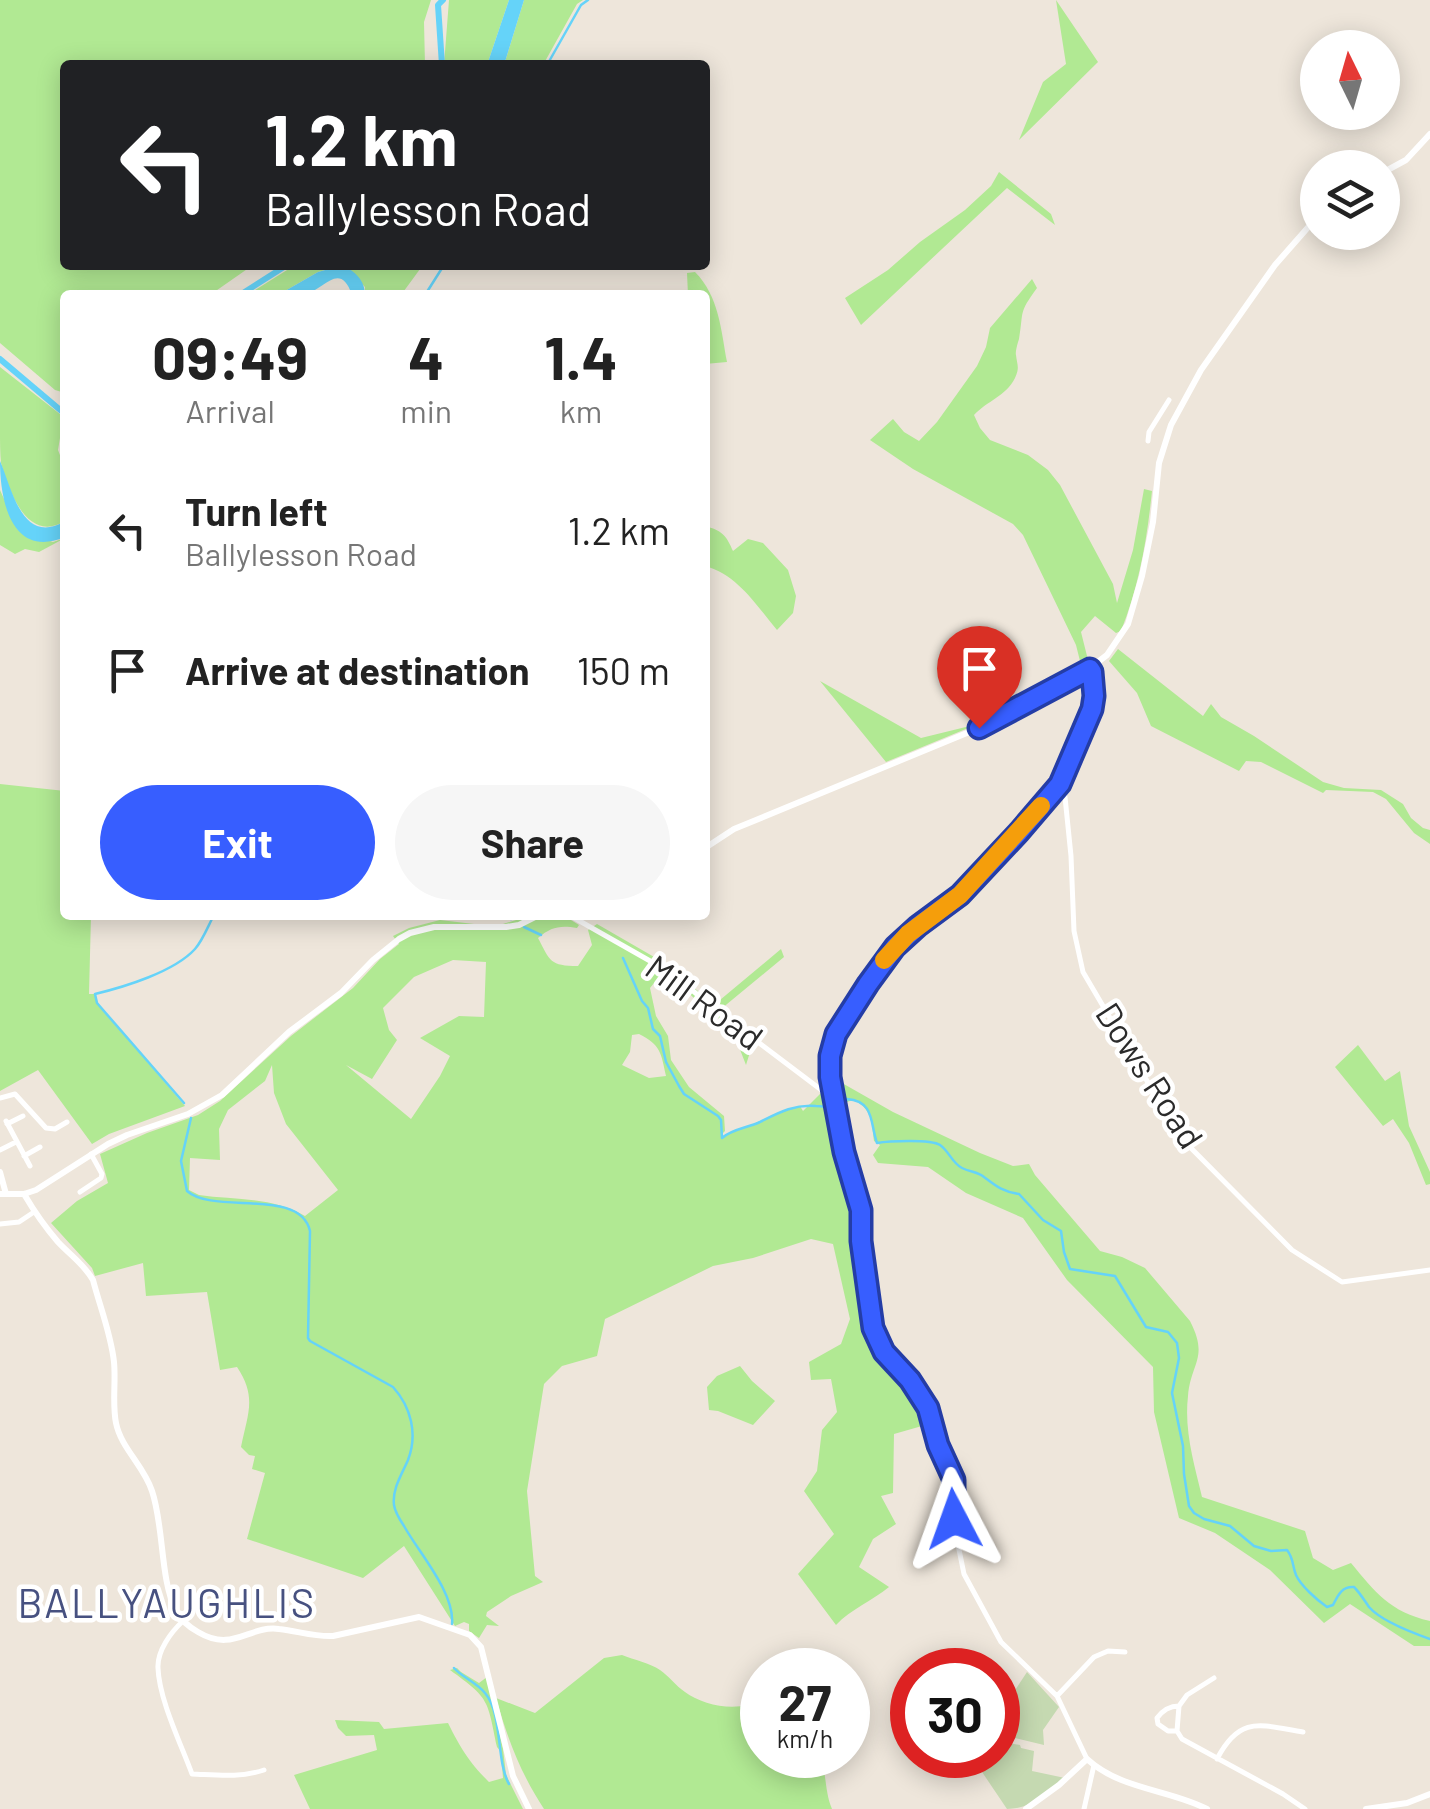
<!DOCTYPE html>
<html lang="en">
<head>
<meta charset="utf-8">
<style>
	:root { --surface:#fff; --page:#f6f6f6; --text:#222; --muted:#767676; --accent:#375eff }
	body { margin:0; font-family:Barlow,sans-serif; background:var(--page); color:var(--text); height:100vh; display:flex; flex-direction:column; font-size:38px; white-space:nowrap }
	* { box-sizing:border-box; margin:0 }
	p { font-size:32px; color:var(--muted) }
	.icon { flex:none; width:55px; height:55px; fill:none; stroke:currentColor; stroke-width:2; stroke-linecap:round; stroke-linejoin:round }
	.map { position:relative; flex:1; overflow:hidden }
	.sheet { position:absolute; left:60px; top:290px; width:650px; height:630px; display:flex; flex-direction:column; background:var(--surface); border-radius:10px; box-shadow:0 5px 25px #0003 }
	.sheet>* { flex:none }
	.top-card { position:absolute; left:60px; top:60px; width:650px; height:210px; border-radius:10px; box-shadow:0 5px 25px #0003; background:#202124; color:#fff; overflow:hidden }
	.needle { width:65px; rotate:355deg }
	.controls { position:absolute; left:1300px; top:30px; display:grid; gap:20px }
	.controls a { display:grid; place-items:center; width:100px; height:100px; border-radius:50%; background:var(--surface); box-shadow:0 5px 25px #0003; font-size:50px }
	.speed { position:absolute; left:740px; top:1648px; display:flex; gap:20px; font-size:50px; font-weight:700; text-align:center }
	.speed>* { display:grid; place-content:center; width:130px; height:130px; border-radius:50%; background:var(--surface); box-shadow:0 5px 25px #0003; line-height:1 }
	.speed small { font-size:25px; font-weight:400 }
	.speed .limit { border:15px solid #d22; background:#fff; color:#111 }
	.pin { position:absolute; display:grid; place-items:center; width:85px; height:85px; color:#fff; margin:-102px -42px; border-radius:50% 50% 50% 0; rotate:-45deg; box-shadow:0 0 10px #0007 }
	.pin .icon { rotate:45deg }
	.me { position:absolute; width:110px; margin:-55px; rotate:356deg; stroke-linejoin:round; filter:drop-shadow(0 0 8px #0008) }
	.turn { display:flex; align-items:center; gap:35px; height:210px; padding:0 40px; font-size:45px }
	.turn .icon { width:130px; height:130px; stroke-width:2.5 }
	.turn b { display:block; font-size:70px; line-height:85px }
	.eta { display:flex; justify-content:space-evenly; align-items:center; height:170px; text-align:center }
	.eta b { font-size:60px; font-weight:700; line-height:70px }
	.button { display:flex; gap:20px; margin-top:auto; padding:20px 40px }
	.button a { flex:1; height:115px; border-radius:60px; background:var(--accent); color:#fff; font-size:40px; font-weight:700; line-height:115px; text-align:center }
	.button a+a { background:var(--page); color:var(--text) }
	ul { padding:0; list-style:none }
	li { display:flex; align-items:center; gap:30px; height:140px; padding:0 40px }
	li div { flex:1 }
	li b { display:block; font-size:38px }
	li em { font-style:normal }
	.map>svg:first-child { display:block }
</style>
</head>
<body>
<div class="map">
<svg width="1430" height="1809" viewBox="0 0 1430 1809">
	<rect width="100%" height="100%" fill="#eee6db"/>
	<path fill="#b1e993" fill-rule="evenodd" d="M0 0H431L424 22 425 65H65V265H253L210 295H65V393L55 390 0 343Z
		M449 0H509L487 65H444Z
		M524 0H583L577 4 543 65H504Z
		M1056 0 1098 62 1019 140 1043 82 1066 64Z
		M999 172 1051 214 1055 225 1007 188 861 325 845 298 888 270 920 242 965 210 991 186Z
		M295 265H423L401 295H365V287L343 265 318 272 278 295H247Z
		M695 272C719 296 721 330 727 362L705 364V295H688L687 273Z
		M1032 279 1037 288C1018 314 1024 310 1019 339 1018 342 1015 352 1016 355 1017 365 1020 367 1015 378 1006 396 987 401 974 415L980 428 990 440 1028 455 1048 470 1060 485 1113 584 1117 603 1133 550 1144 489 1152 491C1147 540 1139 586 1121 631L1116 633 1095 616 1081 632 1089 664 1078 671 1080 661 1076 645 1023 535 1013 524 913 469 870 440 893 419 904 432 919 441 937 422 977 366 986 347 990 328Z
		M0 367 65 418V430L60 438 58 450 65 468V521C27 544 9 491 1 463 0 453 0 441 0 431 0 410 0 388 0 367Z
		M0 490 18 530 53 542 65 538 39 552 25 549 15 554 0 545Z
		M708 527C723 531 727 537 733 551L748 539 763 543 788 570 796 596 793 613 777 630C756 605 738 575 705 566V528Z
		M1118 649 1203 716 1211 704 1221 717 1254 736 1323 782 1344 788 1381 790 1403 804 1411 818 1423 828 1430 830V844L1414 833 1386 799 1373 792 1326 790 1323 793 1261 762 1246 761 1239 771 1151 726 1137 693 1109 661Z
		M820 681 921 738 978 724 886 762Z
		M0 784 65 791V915H91L89 994H95L97 1003 185 1106 109 1134 92 1144 38 1070 0 1091Z
		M532 915H563L579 925 577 928C560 925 551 927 538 938 550 961 550 966 578 966L592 945 588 930 597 924 668 965 714 1005 781 949 784 957 721 1009 755 1036 746 1065 732 1029 696 1000 673 978 663 972 650 988 656 1016 668 1036 671 1060 689 1087 724 1116 725 1131 721 1135 722 1138C733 1129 748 1128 760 1121 774 1115 785 1109 800 1106L803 1111 835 1079 893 1112 980 1153 1013 1166 1029 1164 1035 1175 1100 1251 1122 1257 1145 1268 1190 1321C1209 1358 1191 1362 1188 1396 1184 1431 1194 1463 1202 1497L1305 1531 1313 1558 1333 1570 1351 1563C1375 1592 1390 1612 1430 1621V1646H1414L1350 1604 1324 1623 1270 1570 1215 1533 1179 1518 1154 1412 1153 1367 1067 1280 1023 1218 966 1193 928 1167 878 1163 873 1155 880 1145 874 1141C872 1123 872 1108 853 1100L844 1103 839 1111 851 1173 844 1177 856 1215 866 1211C866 1253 866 1300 880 1340L877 1344 889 1364 908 1380 922 1404 929 1424 894 1434 893 1493 881 1496 896 1524 873 1539 859 1567 889 1587C872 1601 851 1609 836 1625L798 1574 834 1534 804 1491 817 1471 822 1430 837 1412 831 1379 811 1380 809 1362 841 1344 850 1319 833 1244 811 1239 753 1258 713 1266 605 1319 597 1356 562 1366 544 1384 527 1491 535 1576 543 1582 511 1596 487 1612 486 1616 499 1626 487 1625 479 1638 469 1631V1624L464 1622 455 1626 404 1546 363 1578 247 1539 265 1473 252 1469 255 1456 249 1455 241 1447C248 1413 257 1397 237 1367L220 1370 207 1292 146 1296 143 1263 95 1276 92 1268 51 1223 77 1201 108 1183 100 1154 147 1133 198 1115 220 1101 291 1036 353 988 380 959 399 944 393 936 409 928 440 920 474 924H503ZM453 960 486 962 484 1017 459 1016 420 1038 450 1056 440 1076 411 1119 346 1065 372 1079 397 1040 389 1030 383 1008 414 977ZM639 1034C661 1045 661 1053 666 1076L649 1078 622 1065 630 1052 632 1035ZM272 1065 274 1093 286 1124 338 1190 305 1216C273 1197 234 1200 199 1195L189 1190 190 1158 220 1160 219 1129 228 1110 265 1081Z
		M1358 1045 1385 1081 1400 1071 1409 1126 1430 1172V1184L1426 1185 1409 1143 1393 1119 1383 1126 1335 1067Z
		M740 1366 752 1381 775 1401 753 1425 718 1411 709 1410 707 1387 717 1376Z
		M622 1655C634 1660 650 1663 660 1670 669 1676 676 1686 685 1692 705 1707 743 1713 762 1698V1755H819C827 1770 824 1790 832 1809H544C520 1772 508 1740 496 1698L535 1713 604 1658Z
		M457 1668 461 1672 479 1683 487 1677 503 1749 506 1775 523 1809H310L294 1775 377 1750 374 1735 346 1736 338 1728 335 1720 379 1722 384 1729 448 1723C461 1749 469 1762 489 1782L503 1778 501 1752 497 1747C487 1699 490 1699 450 1670Z"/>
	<path fill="#c5d9b1" d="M1027 1672 1059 1707 1043 1730 1044 1745 998 1734V1716Z
		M998 1741 1020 1745 1021 1748 1034 1751 1032 1771 1065 1778C1047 1793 1031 1809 1007 1809L980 1769 977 1755H998Z"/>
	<path fill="#65d3f9" d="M509 0H524L504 65H487Z
		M343 265C355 272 365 280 365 295H352C340 260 324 290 304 295 297 297 286 295 278 295L318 272Z
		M0 461C12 488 22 547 65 521V537C12 559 0 502 0 461Z"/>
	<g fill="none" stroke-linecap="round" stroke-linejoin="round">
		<path stroke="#65d3f9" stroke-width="2.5" d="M547 65 581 5 588 0
			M425 295 444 265
			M507 915 511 919
			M524 927 541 935
			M623 958 642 1001 648 1008 653 1029 660 1036 666 1062 679 1086 684 1094 718 1116 721 1120 722 1138C732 1129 747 1128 760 1122 778 1113 794 1104 816 1106 824 1106 832 1109 841 1109L847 1099C875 1101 870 1124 877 1143 888 1141 931 1139 940 1145 949 1151 952 1163 962 1168 970 1172 978 1172 984 1177 996 1186 1003 1192 1019 1194L1043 1220 1061 1231 1064 1252 1070 1269 1115 1276 1146 1327 1168 1332 1177 1343 1179 1358 1172 1393 1183 1446 1184 1474 1189 1506 1194 1513 1204 1519 1230 1526 1254 1546 1271 1551 1287 1550C1294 1559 1292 1565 1296 1575 1301 1586 1317 1600 1327 1607L1333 1605C1338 1595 1342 1586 1354 1587 1360 1593 1364 1600 1369 1607 1381 1621 1413 1633 1430 1639
			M184 1103 97 1003 95 994C124 987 174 972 195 949 203 940 208 926 214 915
			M191 1118 181 1161 187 1191C214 1215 300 1187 310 1231L308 1338 310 1341 393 1387C411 1407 418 1434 408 1460 402 1474 392 1489 394 1505 395 1512 400 1520 404 1526 419 1553 455 1593 452 1624
			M454 1668C463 1678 476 1682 485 1693 503 1714 496 1762 509 1784"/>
		<path stroke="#65d3f9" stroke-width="6" d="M442 65 438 5 443 0
			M240 295 287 265
			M0 359 65 414"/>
		<path stroke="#fff" stroke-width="5" d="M1148 441 1149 432 1169 400
			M1061 786 1065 797 1071 856 1074 931 1083 972 1180 1137 1292 1250 1342 1282 1430 1270
			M569 915 673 974 718 1012 832 1098
			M0 1098 15 1094 46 1128 55 1129 67 1122
			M6 1121 30 1166
			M7 1124 23 1116
			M0 1150 16 1142
			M24 1156 40 1147
			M80 1192 101 1178 102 1174 91 1154
			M0 1224 19 1222 34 1212
			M183 1621C171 1632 157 1651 158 1668 159 1699 181 1744 192 1774 217 1775 240 1778 264 1770
			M1214 1678 1187 1695 1179 1706C1169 1706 1163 1710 1157 1718L1158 1724 1168 1731H1177L1182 1739 1283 1794 1305 1809
			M1057 1696 1094 1657 1108 1651 1125 1652
			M1177 1731 1179 1706
			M1087 1759 1057 1696 1001 1642 964 1574 955 1530 956 1489 952 1473 938 1445 928 1408 910 1380 884 1352 873 1328 861 1241V1210L844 1152 830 1067 836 1034 886 957 908 934 960 895 1019 832 1065 776 1092 709 1094 685 1090 669
			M1217 1759C1240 1715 1260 1725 1303 1732
			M1084 1809 1094 1765"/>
		<path stroke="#fff" stroke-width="6" d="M0 1172 6 1194
			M24 1194C34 1211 45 1227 58 1242 70 1255 84 1264 93 1280 100 1307 111 1334 114 1362 116 1382 112 1403 116 1423 121 1448 144 1466 152 1491 164 1526 160 1580 176 1611 181 1620 189 1627 198 1632 233 1653 249 1625 279 1629 298 1631 314 1637 333 1636L419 1617 470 1635 481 1647 513 1776 529 1809
			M1026 1809 1059 1785 1087 1759C1121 1790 1168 1789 1207 1809
			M1366 1809 1407 1803 1430 1794"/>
		<path stroke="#fff" stroke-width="6" d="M1382 173 1406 160 1430 134
			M705 848 734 829 979 728 1081 675 1107 655 1128 624 1142 576 1153 522 1159 463 1171 425 1201 370 1275 265 1318 216
			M0 1194H24L36 1190 108 1144 127 1135 188 1114 222 1095 289 1032 341 993 373 960 399 939 410 933 434 927H506L519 925 539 915"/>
	</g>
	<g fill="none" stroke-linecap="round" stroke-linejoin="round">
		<defs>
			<path id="route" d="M954 1519V1480L938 1445 928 1408 910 1380 884 1352 873 1328 861 1241V1210L844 1152 830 1077V1056L836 1034 868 984 895 947 918 926 960 895 1019 832 1060 784 1092 709 1094 696 1092 672 1090 669 979 728"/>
		</defs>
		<use href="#route" stroke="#243da6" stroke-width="25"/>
		<use href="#route" stroke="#375eff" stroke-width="18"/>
		<path stroke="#f59e0b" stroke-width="18" d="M884 960 908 934 960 895 1041 806"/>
	</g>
	<g text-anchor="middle" stroke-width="9" stroke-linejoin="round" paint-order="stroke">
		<g font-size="35" fill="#2b2b2b" stroke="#fff">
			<text transform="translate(704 1003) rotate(36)" y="12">Mill Road</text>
			<text transform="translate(1149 1076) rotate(57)" y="12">Dows Road</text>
		</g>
		<g font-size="40" letter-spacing="2.5" fill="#475180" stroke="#fff">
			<text x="167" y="1618">BALLYAUGHLIS</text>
		</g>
	</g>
</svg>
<div class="controls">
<a><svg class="needle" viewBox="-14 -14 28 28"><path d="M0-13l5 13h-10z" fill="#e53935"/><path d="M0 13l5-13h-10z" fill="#767676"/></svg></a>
<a><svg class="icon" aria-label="layers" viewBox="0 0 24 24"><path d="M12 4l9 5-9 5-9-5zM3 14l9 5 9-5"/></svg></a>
</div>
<div class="speed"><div>27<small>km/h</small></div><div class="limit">30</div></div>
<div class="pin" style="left:979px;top:728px;background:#d93025"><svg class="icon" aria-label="arrive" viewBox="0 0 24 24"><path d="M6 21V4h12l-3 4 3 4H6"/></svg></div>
<svg class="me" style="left:954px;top:1519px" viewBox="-20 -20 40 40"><path d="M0-17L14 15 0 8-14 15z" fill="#375eff" stroke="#fff" stroke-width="4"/></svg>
<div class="top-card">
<div class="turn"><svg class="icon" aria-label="left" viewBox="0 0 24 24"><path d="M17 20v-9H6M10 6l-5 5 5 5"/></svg><div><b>1.2 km</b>Ballylesson Road</div></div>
</div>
<section class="sheet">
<div class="eta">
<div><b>09:49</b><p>Arrival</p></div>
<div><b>4</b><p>min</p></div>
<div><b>1.4</b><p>km</p></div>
</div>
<ul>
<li><svg class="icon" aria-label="left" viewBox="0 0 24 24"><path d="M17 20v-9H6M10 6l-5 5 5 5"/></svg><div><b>Turn left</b><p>Ballylesson Road</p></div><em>1.2 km</em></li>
<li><svg class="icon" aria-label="arrive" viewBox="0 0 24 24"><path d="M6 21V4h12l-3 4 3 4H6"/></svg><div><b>Arrive at destination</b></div><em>150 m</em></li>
</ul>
<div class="button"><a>Exit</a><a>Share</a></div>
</section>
</div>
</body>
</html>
